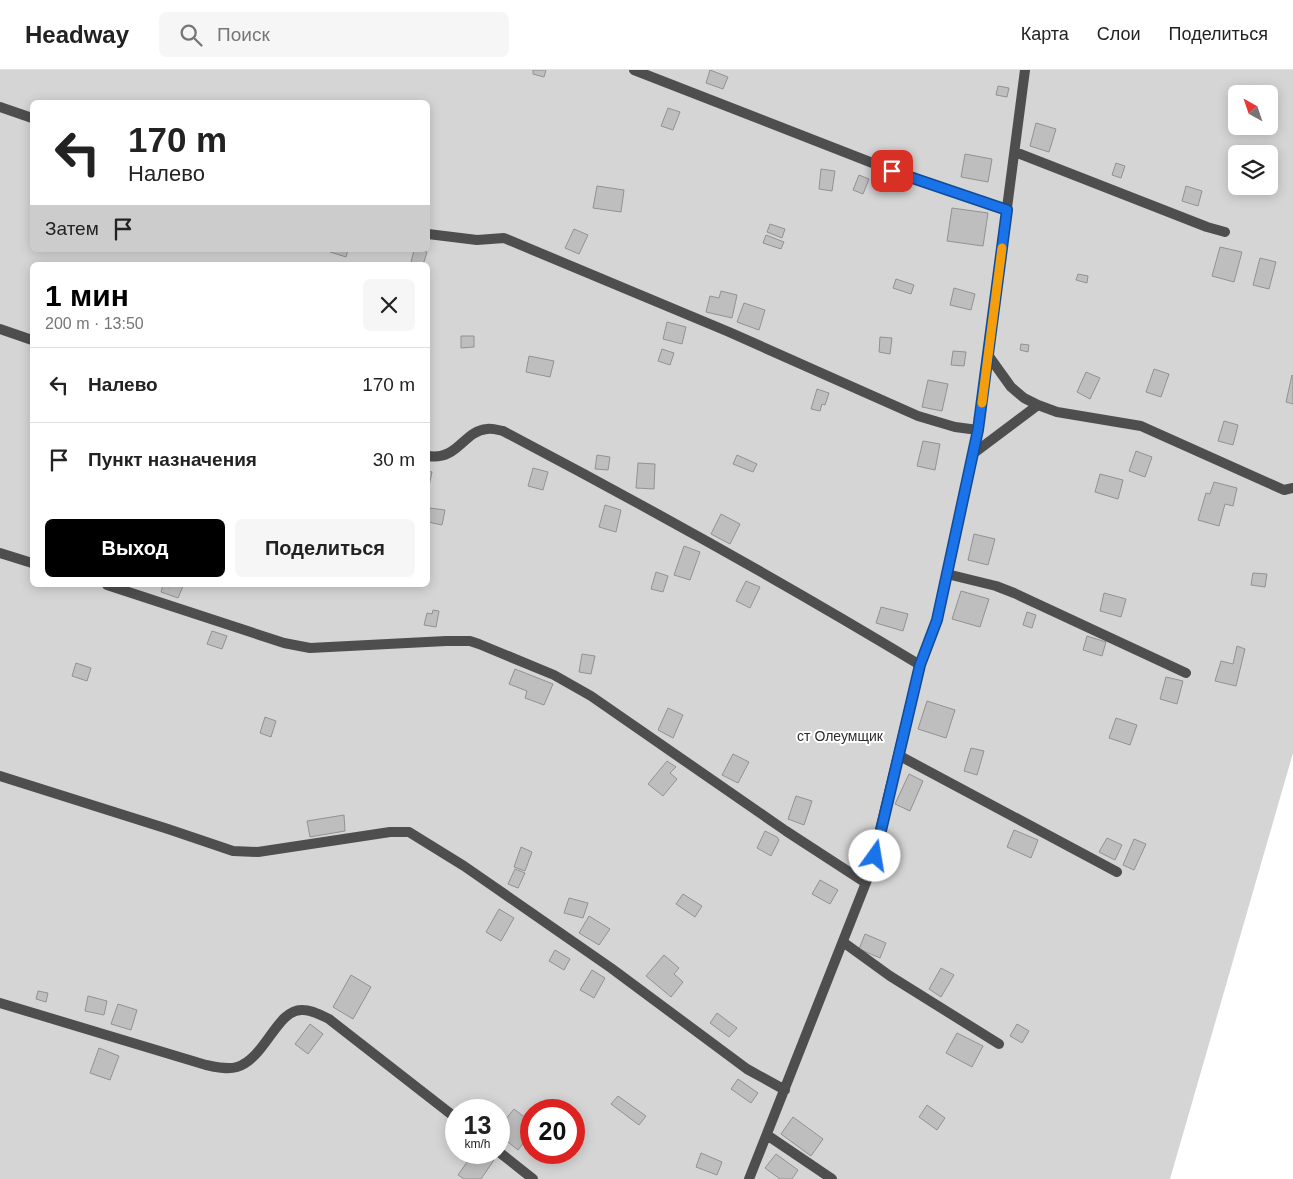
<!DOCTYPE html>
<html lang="ru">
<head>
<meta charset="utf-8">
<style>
	:root { --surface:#fff; --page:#f6f6f6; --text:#222; --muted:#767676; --line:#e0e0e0; --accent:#000 }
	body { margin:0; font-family:Arial,sans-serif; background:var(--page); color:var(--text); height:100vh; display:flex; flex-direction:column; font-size:19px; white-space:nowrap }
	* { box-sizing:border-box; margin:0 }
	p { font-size:16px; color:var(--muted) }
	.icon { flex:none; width:28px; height:28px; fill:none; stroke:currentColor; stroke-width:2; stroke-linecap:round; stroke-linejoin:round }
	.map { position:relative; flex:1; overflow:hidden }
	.panel { position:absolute; left:30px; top:192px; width:400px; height:325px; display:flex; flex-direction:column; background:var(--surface); border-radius:8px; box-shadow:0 2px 12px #0003 }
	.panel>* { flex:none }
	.guide { position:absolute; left:30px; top:30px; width:400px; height:152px; border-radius:8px; box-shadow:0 2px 12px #0003; background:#fff; color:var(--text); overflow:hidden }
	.needle { width:32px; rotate:320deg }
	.fabs { position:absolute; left:1228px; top:15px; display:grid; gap:10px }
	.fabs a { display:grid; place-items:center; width:50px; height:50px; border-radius:8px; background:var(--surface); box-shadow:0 2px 12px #0003; font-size:25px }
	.speed { position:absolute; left:445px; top:1029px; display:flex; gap:10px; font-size:25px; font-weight:700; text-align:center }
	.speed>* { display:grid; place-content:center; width:65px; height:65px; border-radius:50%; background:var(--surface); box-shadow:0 2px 12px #0003; line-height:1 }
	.speed small { font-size:12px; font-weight:400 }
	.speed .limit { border:8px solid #d22; background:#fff; color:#111 }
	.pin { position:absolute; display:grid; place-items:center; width:42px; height:42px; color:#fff; margin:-21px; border-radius:10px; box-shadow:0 2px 8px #0006 }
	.me { position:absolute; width:55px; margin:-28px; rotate:13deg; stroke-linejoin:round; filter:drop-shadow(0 0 4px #0008) }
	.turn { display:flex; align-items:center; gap:18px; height:105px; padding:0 15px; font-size:22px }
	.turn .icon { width:65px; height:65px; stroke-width:2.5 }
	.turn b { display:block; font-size:35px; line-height:42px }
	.then { display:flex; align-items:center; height:48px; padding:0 15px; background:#0003; gap:10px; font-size:19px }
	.round { display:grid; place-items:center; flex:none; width:52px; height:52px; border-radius:8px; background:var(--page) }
	.head { display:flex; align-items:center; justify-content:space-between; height:85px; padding:0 15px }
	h1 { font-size:30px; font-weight:700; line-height:38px; color:var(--accent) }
	.primary-button { display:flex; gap:10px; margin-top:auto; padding:10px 15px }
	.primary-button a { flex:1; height:58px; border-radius:8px; background:var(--accent); color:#fff; font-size:20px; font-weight:700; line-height:58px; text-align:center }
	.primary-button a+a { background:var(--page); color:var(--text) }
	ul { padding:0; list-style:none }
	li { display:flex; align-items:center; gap:15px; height:75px; padding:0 15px; border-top:1px solid var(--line) }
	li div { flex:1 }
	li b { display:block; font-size:19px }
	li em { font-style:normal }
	header { display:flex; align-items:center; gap:30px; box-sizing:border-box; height:70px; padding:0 25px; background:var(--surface); border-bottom:1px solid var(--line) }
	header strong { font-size:24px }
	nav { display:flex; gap:28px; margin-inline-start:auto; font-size:18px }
	.search { width:350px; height:45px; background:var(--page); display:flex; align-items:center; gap:12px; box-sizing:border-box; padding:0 18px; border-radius:8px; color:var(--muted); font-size:19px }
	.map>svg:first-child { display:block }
</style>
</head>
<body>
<header>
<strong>Headway</strong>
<div class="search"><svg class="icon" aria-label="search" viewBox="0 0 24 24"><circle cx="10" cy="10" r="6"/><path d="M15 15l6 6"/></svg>Поиск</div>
<nav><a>Карта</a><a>Слои</a><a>Поделиться</a></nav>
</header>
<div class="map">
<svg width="1293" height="1109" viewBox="0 0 1293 1109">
	<rect width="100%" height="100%" fill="#fff"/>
	<path fill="#d5d5d5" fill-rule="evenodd" d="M0 0H1293V683L1170 1109H0ZM1236 24H1269V56H1236ZM32 32H428V180H32ZM1236 84H1269V116H1236ZM32 195H428V515H32ZM456 1040H499V1082H456ZM531 1040H574V1082H531Z"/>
	<path fill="#bebebe" stroke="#929292" d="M533 0H546L544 7 533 4Z
		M710 0 728 7 723 19 706 13Z
		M998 16 1009 18 1007 27 996 25Z
		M668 38 680 42 673 60 661 56Z
		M1036 53 1056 59 1049 82 1030 76Z
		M965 84 992 89 988 112 961 107Z
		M1116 93 1125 96 1121 108 1112 105Z
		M821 99 835 101 832 121 819 119Z
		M859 105 869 109 863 124 853 120Z
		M597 116 624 120 621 142 593 138Z
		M1186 116 1202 121 1198 136 1182 131Z
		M952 138 988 143 983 176 947 171Z
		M770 154 785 159 782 168 767 162Z
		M574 159 588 165 579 184 565 178Z
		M766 165 784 172 781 179 763 173Z
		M1220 177 1242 182 1234 212 1212 206Z
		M324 180H348L346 187Z
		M414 180 427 182 423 195 411 192Z
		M1260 188 1276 192 1269 219 1253 215Z
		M1078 204 1088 206 1087 213 1076 210Z
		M896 209 914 215 911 224 893 218Z
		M954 218 975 224 971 240 950 235Z
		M721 221 737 225 732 248 706 242 710 226 719 228Z
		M744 233 765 240 759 260 737 252Z
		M667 252 686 257 682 274 663 269Z
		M461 266H474V277L461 278Z
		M880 267 892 268 890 284 879 282Z
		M1021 274 1029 275 1028 282 1020 280Z
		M662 279 674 283 670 295 658 291Z
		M953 281 966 282 964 296 951 295Z
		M529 286 554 291 550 307 526 302Z
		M1154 299 1169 304 1161 327 1146 322Z
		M1086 302 1100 308 1090 329 1077 322Z
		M1292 305 1293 306V334L1286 332Z
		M928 310 948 314 942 341 922 337Z
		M817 319 829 323 825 335 822 334 820 341 811 339Z
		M1224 351 1238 355 1233 375 1218 371Z
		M923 371 940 374 935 400 917 396Z
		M1136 381 1152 387 1145 407 1129 401Z
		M597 385 610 387 608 400 595 399Z
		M737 385 757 394 753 402 733 394Z
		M638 393 655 394 654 419 636 418Z
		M533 398 548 402 543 420 528 416Z
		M428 401 432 402 428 421Z
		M1100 404 1123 410 1118 429 1095 422Z
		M1214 412 1237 418 1233 436 1225 434 1219 456 1198 450 1206 423 1210 424Z
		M605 435 621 440 616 462 599 457Z
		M430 438 445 440 442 455 428 452Z
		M721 444 740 454 730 474 711 464Z
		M974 464 995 469 988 495 968 490Z
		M684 476 700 482 690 510 674 505Z
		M656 502 668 506 663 522 651 519Z
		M1253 503 1267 504 1265 517 1251 515Z
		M746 511 760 517 750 538 736 531Z
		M163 515 169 517V515L183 516 178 528 161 522Z
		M961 521 989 529 980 557 952 549Z
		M1104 523 1126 529 1121 547 1100 541Z
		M881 537 908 544 903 561 876 553Z
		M433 540 439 541 436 557 424 555 427 543 432 544Z
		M1027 542 1036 545 1032 558 1023 555Z
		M212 561 227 566 222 579 207 574Z
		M1087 566 1106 572 1102 586 1083 580Z
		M1237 576 1245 579 1236 616 1215 611 1221 591 1233 594Z
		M582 584 595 586 591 604 579 602Z
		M76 593 91 598 87 611 72 606Z
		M515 599 553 614 544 635 525 628 527 621 509 614Z
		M1166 607 1183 611 1177 634 1160 629Z
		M927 631 955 640 946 668 918 659Z
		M668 638 683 645 673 668 658 660Z
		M265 647 276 651 271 667 260 663Z
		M1116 648 1137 655 1130 675 1109 668Z
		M971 678 984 681 977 705 964 701Z
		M733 684 749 692 738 713 722 705Z
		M667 691 676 697 670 703 677 709 663 726 648 714Z
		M909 704 923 711 910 741 895 734Z
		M796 726 812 731 804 755 788 749Z
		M344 745 345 761 310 767 307 751Z
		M1014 760 1038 770 1031 788 1007 777Z
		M765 761 777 767 779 770 771 786 757 778Z
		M1107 768 1122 775 1115 790 1099 782Z
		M1134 769 1146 774 1134 800 1123 795Z
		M521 777 532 782 525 801 514 797Z
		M515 799 525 803 518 818 508 814Z
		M820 810 838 820 830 834 812 824Z
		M683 824 702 836 695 847 676 834Z
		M569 828 588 833 583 848 564 843Z
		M499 839 514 848 501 871 486 862Z
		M589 846 610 859 599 875 579 863Z
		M865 864 886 873 880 888 859 879Z
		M555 880 570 889 564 900 549 891Z
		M664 885 679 898 674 904 683 912 671 927 646 906Z
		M941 898 954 905 941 927 929 919Z
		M592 900 605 908 594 928 580 920Z
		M351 905 371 917 353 949 333 937Z
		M38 921 48 923 46 932 36 929Z
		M88 926 107 931 104 945 85 941Z
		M118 934 137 940 131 960 111 954Z
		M717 943 737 958 729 967 710 953Z
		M310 954 323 964 308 984 295 974Z
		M1017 954 1029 961 1022 973 1010 966Z
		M957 963 983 976 972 997 946 983Z
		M99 978 119 986 110 1010 90 1003Z
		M738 1009 758 1023 751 1033 731 1019Z
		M618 1026 646 1046 639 1055 611 1034Z
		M927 1035 945 1048 937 1060 919 1047Z
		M514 1039 531 1052V1063L518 1080 499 1065V1052L502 1047 505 1050Z
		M793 1047 823 1069 811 1086 781 1064Z
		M474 1082H483L494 1090 481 1109H464L458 1105Z
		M701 1083 722 1092 717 1105 696 1097Z
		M776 1084 798 1100 792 1109H780L765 1098Z"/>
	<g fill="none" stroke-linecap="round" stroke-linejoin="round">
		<path stroke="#4e4e4e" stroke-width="10" d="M634 0 893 101 1007 140
			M0 37 32 48
			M1015 82 1207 157 1225 162
			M428 164 477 170 504 168 729 262 918 346 955 357 978 360
			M0 259 32 270
			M988 285 1011 317 1024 328 1038 335 1057 342 1141 356 1284 420 1293 418
			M974 383 1038 335
			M428 386C458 391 463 361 487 359 492 358 498 360 503 361 644 435 784 513 920 595
			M0 483 32 493
			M947 504 996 516 1014 523 1186 603
			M107 515 284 573 310 578 446 571H470L479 574 554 605 591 626 786 761 866 813
			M898 685 1117 802
			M0 706 168 759 233 781 258 782 390 762H409L464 796 611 898 747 999 785 1020
			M843 872 890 906 999 974
			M0 933 206 995C216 997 227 1000 237 997 266 988 277 938 303 940 312 940 321 945 329 949L456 1048
			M767 1065 832 1109
			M499 1082 533 1109
			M749 1109 869 805 920 595 937 550 978 360 1025 0"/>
	</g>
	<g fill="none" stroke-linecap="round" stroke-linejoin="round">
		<defs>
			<path id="route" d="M875 786 920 595 937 550 978 360 1007 140 892 101"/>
		</defs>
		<use href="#route" stroke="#114b97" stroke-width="12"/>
		<use href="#route" stroke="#1a73e8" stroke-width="9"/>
		<path stroke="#f59e0b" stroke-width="9" d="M982 333 1002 178"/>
	</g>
	<g text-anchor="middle" stroke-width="4" stroke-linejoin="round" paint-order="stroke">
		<g font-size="14" fill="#2c2c2c" stroke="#fff">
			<text x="840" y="671">ст Олеумщик</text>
		</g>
	</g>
</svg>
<div class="fabs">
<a><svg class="needle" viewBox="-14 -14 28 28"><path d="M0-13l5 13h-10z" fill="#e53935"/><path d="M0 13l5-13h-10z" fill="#767676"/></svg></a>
<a><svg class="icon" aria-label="layers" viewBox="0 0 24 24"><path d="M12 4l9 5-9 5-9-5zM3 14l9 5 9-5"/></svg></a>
</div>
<div class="speed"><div>13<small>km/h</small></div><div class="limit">20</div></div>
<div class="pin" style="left:892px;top:101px;background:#d93025"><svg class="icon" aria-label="arrive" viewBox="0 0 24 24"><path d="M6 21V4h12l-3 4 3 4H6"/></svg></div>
<svg class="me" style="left:875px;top:786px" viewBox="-20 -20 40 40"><circle r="19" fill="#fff"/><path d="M0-13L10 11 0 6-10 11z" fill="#1a73e8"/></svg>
<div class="guide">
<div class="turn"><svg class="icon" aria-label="left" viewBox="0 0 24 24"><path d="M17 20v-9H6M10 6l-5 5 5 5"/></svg><div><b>170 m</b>Налево</div></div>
<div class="then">Затем<svg class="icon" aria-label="arrive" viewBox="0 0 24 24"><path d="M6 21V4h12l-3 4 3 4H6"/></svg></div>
</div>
<section class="panel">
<div class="head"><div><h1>1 мин</h1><p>200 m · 13:50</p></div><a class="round"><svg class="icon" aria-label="close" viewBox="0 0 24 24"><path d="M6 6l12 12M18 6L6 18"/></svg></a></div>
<ul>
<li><svg class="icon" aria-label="left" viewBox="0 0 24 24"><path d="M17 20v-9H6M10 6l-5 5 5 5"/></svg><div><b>Налево</b></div><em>170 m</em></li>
<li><svg class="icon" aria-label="arrive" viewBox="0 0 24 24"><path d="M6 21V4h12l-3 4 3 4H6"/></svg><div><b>Пункт назначения</b></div><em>30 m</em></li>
</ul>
<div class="primary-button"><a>Выход</a><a>Поделиться</a></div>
</section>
</div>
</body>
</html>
